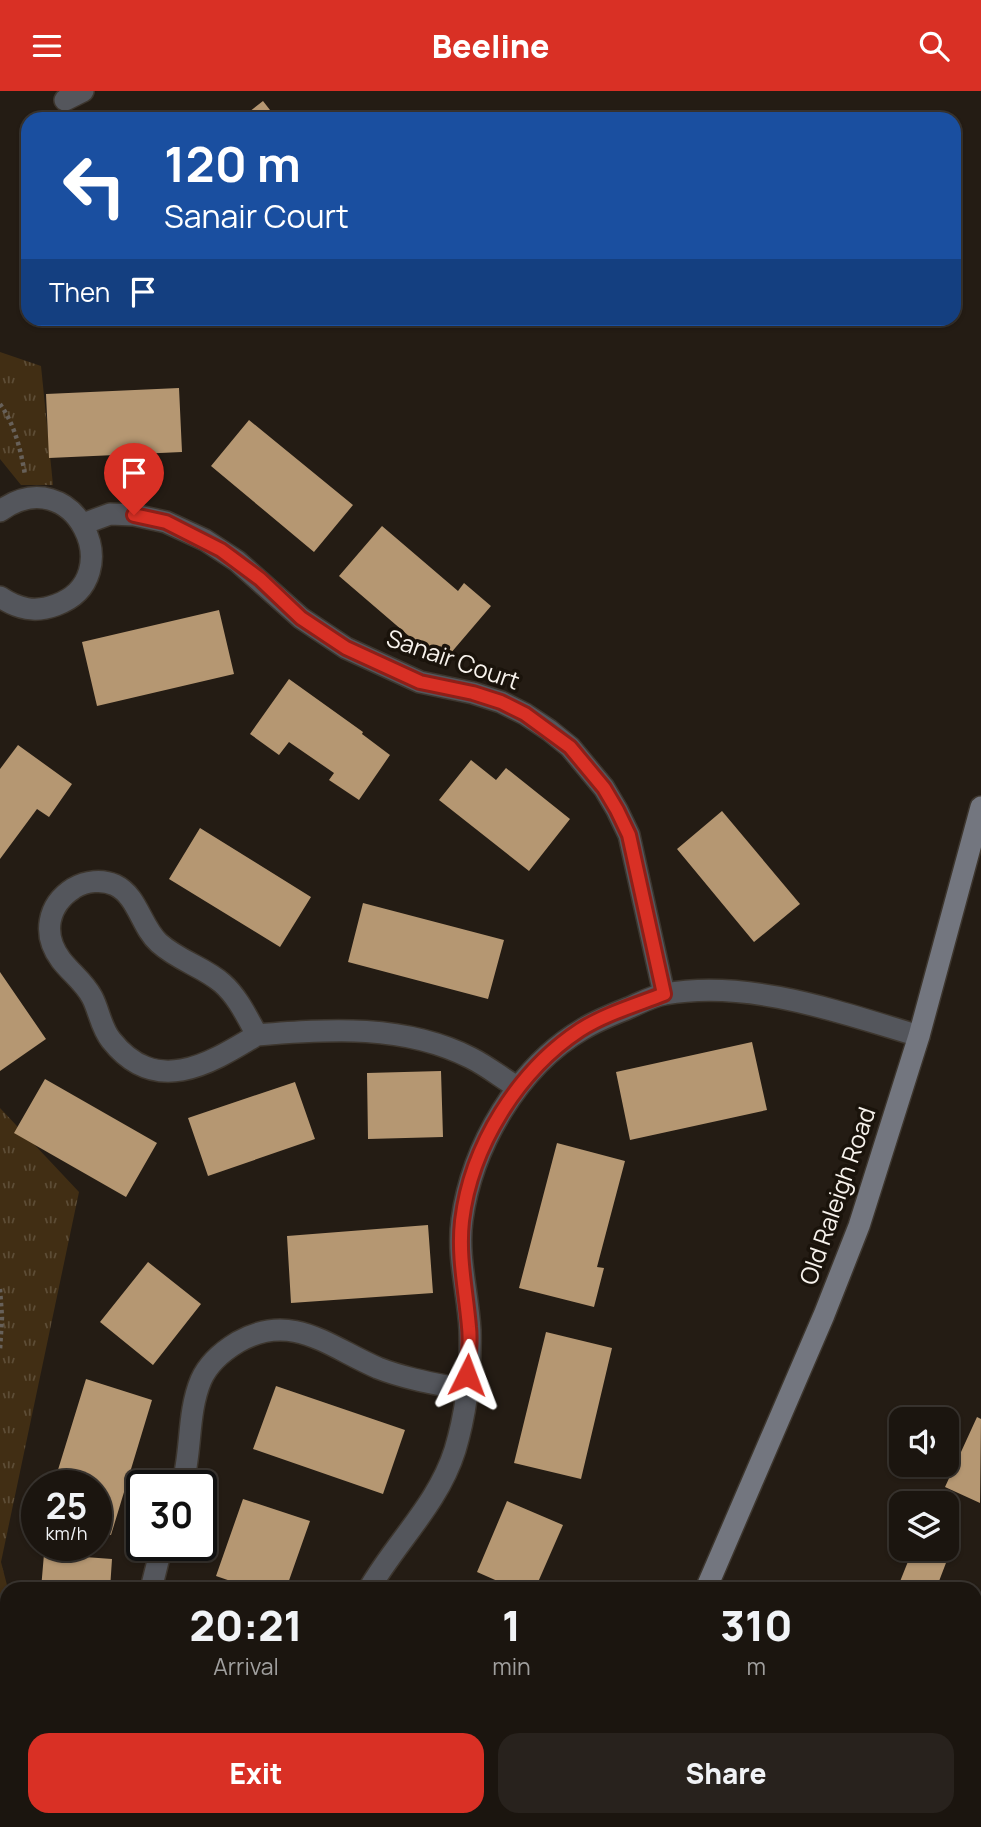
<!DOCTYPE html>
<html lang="en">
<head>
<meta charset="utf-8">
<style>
	:root { --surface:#1b150f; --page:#28221d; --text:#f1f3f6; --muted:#a09f9e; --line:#39342f; --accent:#d93025 }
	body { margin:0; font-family:Manrope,sans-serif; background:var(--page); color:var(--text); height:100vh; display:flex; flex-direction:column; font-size:26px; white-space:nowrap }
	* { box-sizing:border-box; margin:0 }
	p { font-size:23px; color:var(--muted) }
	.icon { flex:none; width:38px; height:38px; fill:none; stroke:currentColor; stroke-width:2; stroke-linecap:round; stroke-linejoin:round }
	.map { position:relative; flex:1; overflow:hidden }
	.panel { position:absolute; left:0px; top:1491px; width:982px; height:245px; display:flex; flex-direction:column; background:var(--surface); border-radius:21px 21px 0 0; box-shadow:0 2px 5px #0004,0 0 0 2px var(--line) }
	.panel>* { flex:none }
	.top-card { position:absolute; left:21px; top:21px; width:940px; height:214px; border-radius:21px; box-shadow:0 2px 5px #0004,0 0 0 2px var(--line); background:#1a4fa0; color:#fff; overflow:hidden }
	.tools { position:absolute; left:889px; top:1316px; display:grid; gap:14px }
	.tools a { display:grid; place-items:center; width:70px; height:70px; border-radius:14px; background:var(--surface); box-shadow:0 2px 5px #0004,0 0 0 2px var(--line); font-size:35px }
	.speed { position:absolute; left:21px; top:1379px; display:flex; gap:14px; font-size:35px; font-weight:700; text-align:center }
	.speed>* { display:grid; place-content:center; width:91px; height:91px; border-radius:50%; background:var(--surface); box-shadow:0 2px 5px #0004,0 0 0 2px var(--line); line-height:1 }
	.speed small { font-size:18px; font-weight:400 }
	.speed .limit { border:4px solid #111; border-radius:10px; background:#fff; color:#111 }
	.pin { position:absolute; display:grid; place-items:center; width:60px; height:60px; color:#fff; margin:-72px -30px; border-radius:50% 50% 50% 0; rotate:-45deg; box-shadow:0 0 7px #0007 }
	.pin .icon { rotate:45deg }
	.me { position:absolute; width:77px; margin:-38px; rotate:3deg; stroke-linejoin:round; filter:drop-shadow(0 0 5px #0008) }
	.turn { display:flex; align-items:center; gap:24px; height:147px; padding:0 28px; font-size:32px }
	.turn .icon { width:91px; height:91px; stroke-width:2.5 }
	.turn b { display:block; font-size:49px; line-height:60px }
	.then { display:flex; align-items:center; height:66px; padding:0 28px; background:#0003; gap:14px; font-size:26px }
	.eta { display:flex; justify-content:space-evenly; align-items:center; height:119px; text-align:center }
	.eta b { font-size:42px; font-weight:800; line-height:49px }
	.action { display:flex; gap:14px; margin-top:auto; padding:14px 28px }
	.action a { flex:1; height:80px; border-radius:21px; background:var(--accent); color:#fff; font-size:28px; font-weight:800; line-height:80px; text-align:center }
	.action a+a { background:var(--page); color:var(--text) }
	header { display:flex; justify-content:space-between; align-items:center; height:91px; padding:0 28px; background:var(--accent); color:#fff; font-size:32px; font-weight:800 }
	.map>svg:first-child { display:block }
</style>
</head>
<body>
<header><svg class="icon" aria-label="menu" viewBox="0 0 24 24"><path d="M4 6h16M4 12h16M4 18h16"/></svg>Beeline<svg class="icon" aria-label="search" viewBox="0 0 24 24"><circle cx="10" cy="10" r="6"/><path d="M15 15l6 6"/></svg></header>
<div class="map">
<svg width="981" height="1736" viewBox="0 0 981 1736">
	<defs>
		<pattern id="grass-tufts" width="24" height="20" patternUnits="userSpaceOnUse" patternTransform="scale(1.75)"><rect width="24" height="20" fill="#412e14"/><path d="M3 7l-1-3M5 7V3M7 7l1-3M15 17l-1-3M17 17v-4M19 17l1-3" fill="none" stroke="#5d4d36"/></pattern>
	</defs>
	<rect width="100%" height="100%" fill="#241c14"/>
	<path fill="url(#grass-tufts)" d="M0 261 41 275 53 394H21L0 368Z
		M0 1017 79 1101 1 1471 8 1498 7 1729H102L108 1736H0Z
		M975 1710 981 1720V1736H657L660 1729H975Z"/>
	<path fill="#b59772" d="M263 10 277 28H240Z
		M179 297 182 361 49 367 46 303Z
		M249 329 353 414 314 461 211 375Z
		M382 435 458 500 464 492 491 515 450 563 440 555 431 564 339 485Z
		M219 519 234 583 97 615 82 551Z
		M289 588 363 641 362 643 390 664 359 709 329 689 334 682 289 651 279 664 250 643Z
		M18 654 72 693 49 726 37 718 0 768V678Z
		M471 669 496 689 506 677 570 728 529 780 439 709Z
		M722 720 800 813 754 851 677 758Z
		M200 737 311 806 280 856 169 788Z
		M363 812 504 849 488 908 348 871Z
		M0 881 46 948 0 980Z
		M752 951 767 1019 630 1049 616 981Z
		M441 980 443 1046 368 1048 367 982Z
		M45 988 157 1052 126 1106 14 1042Z
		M295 991 315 1048 208 1085 188 1027Z
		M557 1052 625 1070 597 1176 604 1177 594 1216 519 1197Z
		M428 1134 433 1202 291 1212 287 1145Z
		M148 1171 201 1213 153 1274 100 1231Z
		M546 1241 612 1257 581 1388 514 1372Z
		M86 1288 152 1309 111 1444 96 1439V1395H53Z
		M276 1295 405 1339 383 1403 253 1358Z
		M977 1326 981 1328 980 1412 945 1396Z
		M243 1408 310 1430 286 1498H254L216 1485Z
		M507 1410 563 1434 535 1498H516L477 1481Z
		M947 1448 954 1451 936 1498H897L913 1458H947Z
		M44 1463 112 1468 110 1498H41Z
		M174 1729H233L253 1735 171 1736Z"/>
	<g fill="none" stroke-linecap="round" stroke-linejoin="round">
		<defs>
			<path id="street" d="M65 9 83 0
				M0 420C74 367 131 487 56 514 35 522 18 518 0 506
				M83 433 110 423 134 424 166 431 205 449 237 470 301 527 346 557 420 591 473 602 501 611 525 623 549 639 570 656 604 697 617 719 629 744 664 903
				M257 944C209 973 156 1006 111 949 101 937 99 919 92 906 84 891 71 882 61 869 42 844 47 814 74 797 86 790 102 788 115 794 138 805 141 836 159 852 179 870 204 876 222 892 238 906 247 926 257 944 330 938 404 933 471 967 487 975 502 987 517 996
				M182 1395C192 1361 187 1322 201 1289 208 1273 223 1260 238 1251 292 1220 329 1256 378 1277 406 1288 437 1293 466 1299
				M151 1498 162 1454
				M369 1498C396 1451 438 1413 455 1359 466 1322 471 1278 470 1239 468 1202 457 1166 462 1129 472 1055 518 976 583 938 596 930 611 924 626 918 638 913 652 905 665 903 749 888 839 921 919 945
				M975 1561 981 1554
				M975 1677 981 1685
				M410 1729 417 1736"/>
			<path id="secondary" d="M706 1498 824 1224 859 1135 919 945 981 716
				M592 1736 595 1729"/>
		</defs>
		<use href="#street" stroke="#3d362e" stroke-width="24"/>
		<use href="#secondary" stroke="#3d362e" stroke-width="24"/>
		<path stroke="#676059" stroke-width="4.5" stroke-dasharray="3.5 3.5" stroke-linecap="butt" d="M0 313C15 334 21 360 25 384
			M0 1198 2 1226 0 1259
			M0 1621 7 1636
			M72 1729 76 1736"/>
		<use href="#street" stroke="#54565c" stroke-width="21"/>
		<use href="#secondary" stroke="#73767f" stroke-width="21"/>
	</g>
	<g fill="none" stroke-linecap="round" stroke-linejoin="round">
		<defs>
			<path id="route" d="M134 424 166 431 221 459 260 488 301 527 346 557 420 591 473 602 501 611 525 623 570 656 604 697 617 719 629 744 664 903C636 914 605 923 580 939 518 980 471 1055 462 1130 458 1166 466 1200 469 1236 471 1252 468 1269 467 1284"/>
		</defs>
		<use href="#route" stroke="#8d1f18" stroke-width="18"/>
		<use href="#route" stroke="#d93025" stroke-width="12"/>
	</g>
	<g text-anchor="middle" stroke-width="7" stroke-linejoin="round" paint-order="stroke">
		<g font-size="24" fill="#f8f3ed" stroke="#1a130b">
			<text transform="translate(453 569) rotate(19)" y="8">Sanair Court</text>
			<text transform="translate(838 1105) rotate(-71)" y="8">Old Raleigh Road</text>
		</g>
	</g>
</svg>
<div class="tools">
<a><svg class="icon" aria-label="sound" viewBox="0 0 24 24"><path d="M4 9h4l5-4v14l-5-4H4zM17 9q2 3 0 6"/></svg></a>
<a><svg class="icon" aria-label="layers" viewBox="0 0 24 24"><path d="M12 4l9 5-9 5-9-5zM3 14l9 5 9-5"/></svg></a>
</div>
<div class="speed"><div>25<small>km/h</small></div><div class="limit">30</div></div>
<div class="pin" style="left:134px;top:424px;background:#d93025"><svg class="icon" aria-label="arrive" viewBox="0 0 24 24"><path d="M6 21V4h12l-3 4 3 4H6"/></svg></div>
<svg class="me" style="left:467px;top:1284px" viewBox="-20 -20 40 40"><path d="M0-17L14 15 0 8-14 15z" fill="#d93025" stroke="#fff" stroke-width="4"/></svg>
<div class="top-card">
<div class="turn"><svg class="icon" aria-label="left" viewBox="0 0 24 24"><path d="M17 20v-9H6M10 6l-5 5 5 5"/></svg><div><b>120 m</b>Sanair Court</div></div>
<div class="then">Then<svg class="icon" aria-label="arrive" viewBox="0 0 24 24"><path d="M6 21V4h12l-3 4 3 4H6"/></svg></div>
</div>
<section class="panel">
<div class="eta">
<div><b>20:21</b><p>Arrival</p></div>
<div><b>1</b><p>min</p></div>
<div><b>310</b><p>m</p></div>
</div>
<div class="action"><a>Exit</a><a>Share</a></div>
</section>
</div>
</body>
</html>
